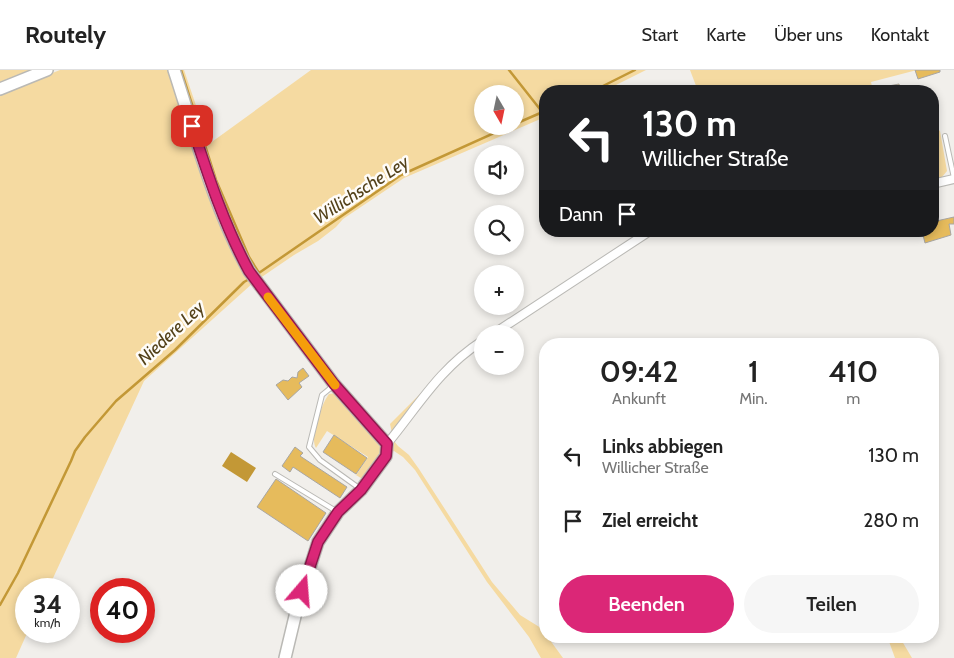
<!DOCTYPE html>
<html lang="de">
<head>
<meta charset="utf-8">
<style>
	:root { --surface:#fff; --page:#f6f6f6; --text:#222; --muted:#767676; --line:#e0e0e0; --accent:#db2777 }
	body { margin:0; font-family:Cabin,sans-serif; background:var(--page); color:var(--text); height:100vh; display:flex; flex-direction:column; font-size:19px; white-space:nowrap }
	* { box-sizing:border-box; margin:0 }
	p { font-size:16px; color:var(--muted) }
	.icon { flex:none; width:28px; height:28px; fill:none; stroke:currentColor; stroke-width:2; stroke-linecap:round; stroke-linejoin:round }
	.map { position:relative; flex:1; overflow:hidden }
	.panel { position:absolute; left:539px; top:268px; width:400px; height:305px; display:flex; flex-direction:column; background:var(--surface); border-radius:20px; box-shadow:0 2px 8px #0003 }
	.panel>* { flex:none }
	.top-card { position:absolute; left:539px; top:15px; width:400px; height:152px; border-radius:20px; box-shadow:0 2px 8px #0003; background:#202124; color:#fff; overflow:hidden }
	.needle { width:32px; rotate:171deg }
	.buttons { position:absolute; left:474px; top:15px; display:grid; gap:10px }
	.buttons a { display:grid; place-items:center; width:50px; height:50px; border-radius:50%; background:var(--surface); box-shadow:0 2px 8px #0003; font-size:25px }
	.speed { position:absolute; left:15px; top:508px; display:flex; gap:10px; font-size:25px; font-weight:700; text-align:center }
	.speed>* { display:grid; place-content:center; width:65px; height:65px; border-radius:50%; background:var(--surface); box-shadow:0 2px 8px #0003; line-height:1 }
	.speed small { font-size:12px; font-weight:400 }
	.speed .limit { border:8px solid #d22; background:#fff; color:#111 }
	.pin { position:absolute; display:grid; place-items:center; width:42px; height:42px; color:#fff; margin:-21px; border-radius:10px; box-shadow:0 2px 8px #0006 }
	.me { position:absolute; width:55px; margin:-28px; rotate:18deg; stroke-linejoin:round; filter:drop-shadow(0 0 4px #0008) }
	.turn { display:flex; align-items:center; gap:18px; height:105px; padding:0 20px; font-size:22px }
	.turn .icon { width:65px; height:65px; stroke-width:2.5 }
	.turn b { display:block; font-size:35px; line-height:42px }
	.then { display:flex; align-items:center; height:48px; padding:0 20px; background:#0003; gap:10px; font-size:19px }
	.eta { display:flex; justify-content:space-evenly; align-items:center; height:85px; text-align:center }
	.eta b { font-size:30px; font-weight:600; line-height:35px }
	.cta { display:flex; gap:10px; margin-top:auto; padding:10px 20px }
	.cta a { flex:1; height:58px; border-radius:30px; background:var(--accent); color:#fff; font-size:20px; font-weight:600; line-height:58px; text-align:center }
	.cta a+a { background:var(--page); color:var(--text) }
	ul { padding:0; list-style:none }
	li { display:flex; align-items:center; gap:15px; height:65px; padding:0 20px }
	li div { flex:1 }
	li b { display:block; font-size:19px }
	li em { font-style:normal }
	header { display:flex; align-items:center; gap:30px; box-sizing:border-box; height:70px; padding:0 25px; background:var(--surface); border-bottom:1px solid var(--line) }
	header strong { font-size:24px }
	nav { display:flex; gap:28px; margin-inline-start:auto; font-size:18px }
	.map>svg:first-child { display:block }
</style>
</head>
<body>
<header>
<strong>Routely</strong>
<nav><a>Start</a><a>Karte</a><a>Über uns</a><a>Kontakt</a></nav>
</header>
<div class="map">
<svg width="954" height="588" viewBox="0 0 954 588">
	<rect width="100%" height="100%" fill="#f1efeb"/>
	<path fill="#f5daa1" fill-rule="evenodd" d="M0 0H31L0 13Z
		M60 0H168L206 112 229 151 176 0H184L209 74 311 0H646L604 21H545V47L404 108 343 149 336 157 318 171 294 185 253 213 144 311 48 519H26V561H28L16 588H0V24ZM482 24H515V56H482Z
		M690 0H917L871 12 873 21H698Z
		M935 57 940 61 947 101 942 107 933 109V58Z
		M426 318 392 363 390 354Z
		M336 323 383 372 384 384 364 410 356 405 368 387 327 361 316 378C309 368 322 333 329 324Z
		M394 371 398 376 409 385 419 399 492 512 520 545 541 558 545 566H547L563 588H541L529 567 487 512 415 400 403 387 394 381 391 382Z
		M887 566H899L912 588H895Z"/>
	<path fill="#c39836" d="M231 382 256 398 247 412 222 396Z"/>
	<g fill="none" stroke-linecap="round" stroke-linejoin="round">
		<path stroke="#c39836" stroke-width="2.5" d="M181 0 216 110 249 187 259 203
			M509 0 543 43
			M593 21 635 0
			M515 54 545 41
			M256 205 401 105 510 56
			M0 535 18 503 71 391 75 381 85 367 116 331 175 280 244 212 251 208"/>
	</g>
	<path fill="#e6bb5c" stroke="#a8a6a3" d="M915 0H940V2L918 9Z
		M899 14 901 21H879L878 18Z
		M954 147V154H949L951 165 925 173 922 161H932V152Z
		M303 298 309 306 299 313 302 317 288 330 276 315 283 310 288 311 292 307 297 308 298 302Z
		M334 365 367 388 356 404 323 382Z
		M295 377 303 383 300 386 347 417 340 428 293 397 290 402 282 396Z
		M276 409 326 443 308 471 257 437Z"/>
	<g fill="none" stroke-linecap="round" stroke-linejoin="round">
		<defs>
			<path id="lane" d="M945 66 954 108
				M333 316 322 325 309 377 320 390 359 418
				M275 404 336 441"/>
			<path id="street" d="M932 114 954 109
				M493 264 650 161
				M387 374C419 335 439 299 482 271"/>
			<path id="secondary" d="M174 0C196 67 214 139 249 201L334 314 387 374 386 386 361 420 338 442 318 472 297 538 285 588
				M0 19 47 0"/>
		</defs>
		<use href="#lane" stroke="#bab9b5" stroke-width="6"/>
		<use href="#street" stroke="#bab9b5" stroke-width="10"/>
		<use href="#secondary" stroke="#bab9b5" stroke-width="14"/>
		<use href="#lane" stroke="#fff" stroke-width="4"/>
		<use href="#street" stroke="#fff" stroke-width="8"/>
		<use href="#secondary" stroke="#fff" stroke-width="11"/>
	</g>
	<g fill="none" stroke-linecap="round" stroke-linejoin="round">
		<defs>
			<path id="route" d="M192 56C208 105 224 155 249 201L334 314 387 374 386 386 361 420 338 442 318 472 302 521"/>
		</defs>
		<use href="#route" stroke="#8e194d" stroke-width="12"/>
		<use href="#route" stroke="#db2777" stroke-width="9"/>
		<path stroke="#f59e0b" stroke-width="9" d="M268 227 335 315"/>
	</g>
	<g text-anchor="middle" stroke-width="5" stroke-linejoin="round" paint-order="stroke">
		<g font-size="18" font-style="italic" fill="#534119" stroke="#fefcf9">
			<text transform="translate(361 120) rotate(-33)" y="6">Willichsche Ley</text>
			<text transform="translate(171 263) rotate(-43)" y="6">Niedere Ley</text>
		</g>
	</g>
</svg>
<div class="buttons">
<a><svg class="needle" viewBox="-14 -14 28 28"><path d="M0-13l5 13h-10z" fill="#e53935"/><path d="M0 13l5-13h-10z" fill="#767676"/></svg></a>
<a><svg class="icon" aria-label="sound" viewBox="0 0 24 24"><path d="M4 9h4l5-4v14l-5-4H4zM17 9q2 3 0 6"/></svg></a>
<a><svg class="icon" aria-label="search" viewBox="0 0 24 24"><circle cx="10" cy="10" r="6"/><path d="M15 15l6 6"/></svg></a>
<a>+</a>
<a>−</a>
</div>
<div class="speed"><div>34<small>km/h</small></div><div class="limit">40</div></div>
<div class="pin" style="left:192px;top:56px;background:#d93025"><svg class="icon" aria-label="arrive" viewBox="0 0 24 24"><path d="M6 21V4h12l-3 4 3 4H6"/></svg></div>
<svg class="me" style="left:302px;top:521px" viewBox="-20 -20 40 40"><circle r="19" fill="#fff"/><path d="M0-13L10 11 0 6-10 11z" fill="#db2777"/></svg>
<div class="top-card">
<div class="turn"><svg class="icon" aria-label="left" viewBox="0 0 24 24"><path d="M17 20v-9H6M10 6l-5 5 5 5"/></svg><div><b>130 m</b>Willicher Straße</div></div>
<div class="then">Dann<svg class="icon" aria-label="arrive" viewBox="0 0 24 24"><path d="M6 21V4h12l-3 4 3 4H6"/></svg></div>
</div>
<section class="panel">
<div class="eta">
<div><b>09:42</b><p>Ankunft</p></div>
<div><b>1</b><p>Min.</p></div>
<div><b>410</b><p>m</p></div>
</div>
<ul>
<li><svg class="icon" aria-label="left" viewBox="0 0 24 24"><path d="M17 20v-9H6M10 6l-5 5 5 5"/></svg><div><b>Links abbiegen</b><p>Willicher Straße</p></div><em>130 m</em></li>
<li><svg class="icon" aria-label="arrive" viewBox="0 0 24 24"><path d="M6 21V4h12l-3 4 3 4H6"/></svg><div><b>Ziel erreicht</b></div><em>280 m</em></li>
</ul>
<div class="cta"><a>Beenden</a><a>Teilen</a></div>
</section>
</div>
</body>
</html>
